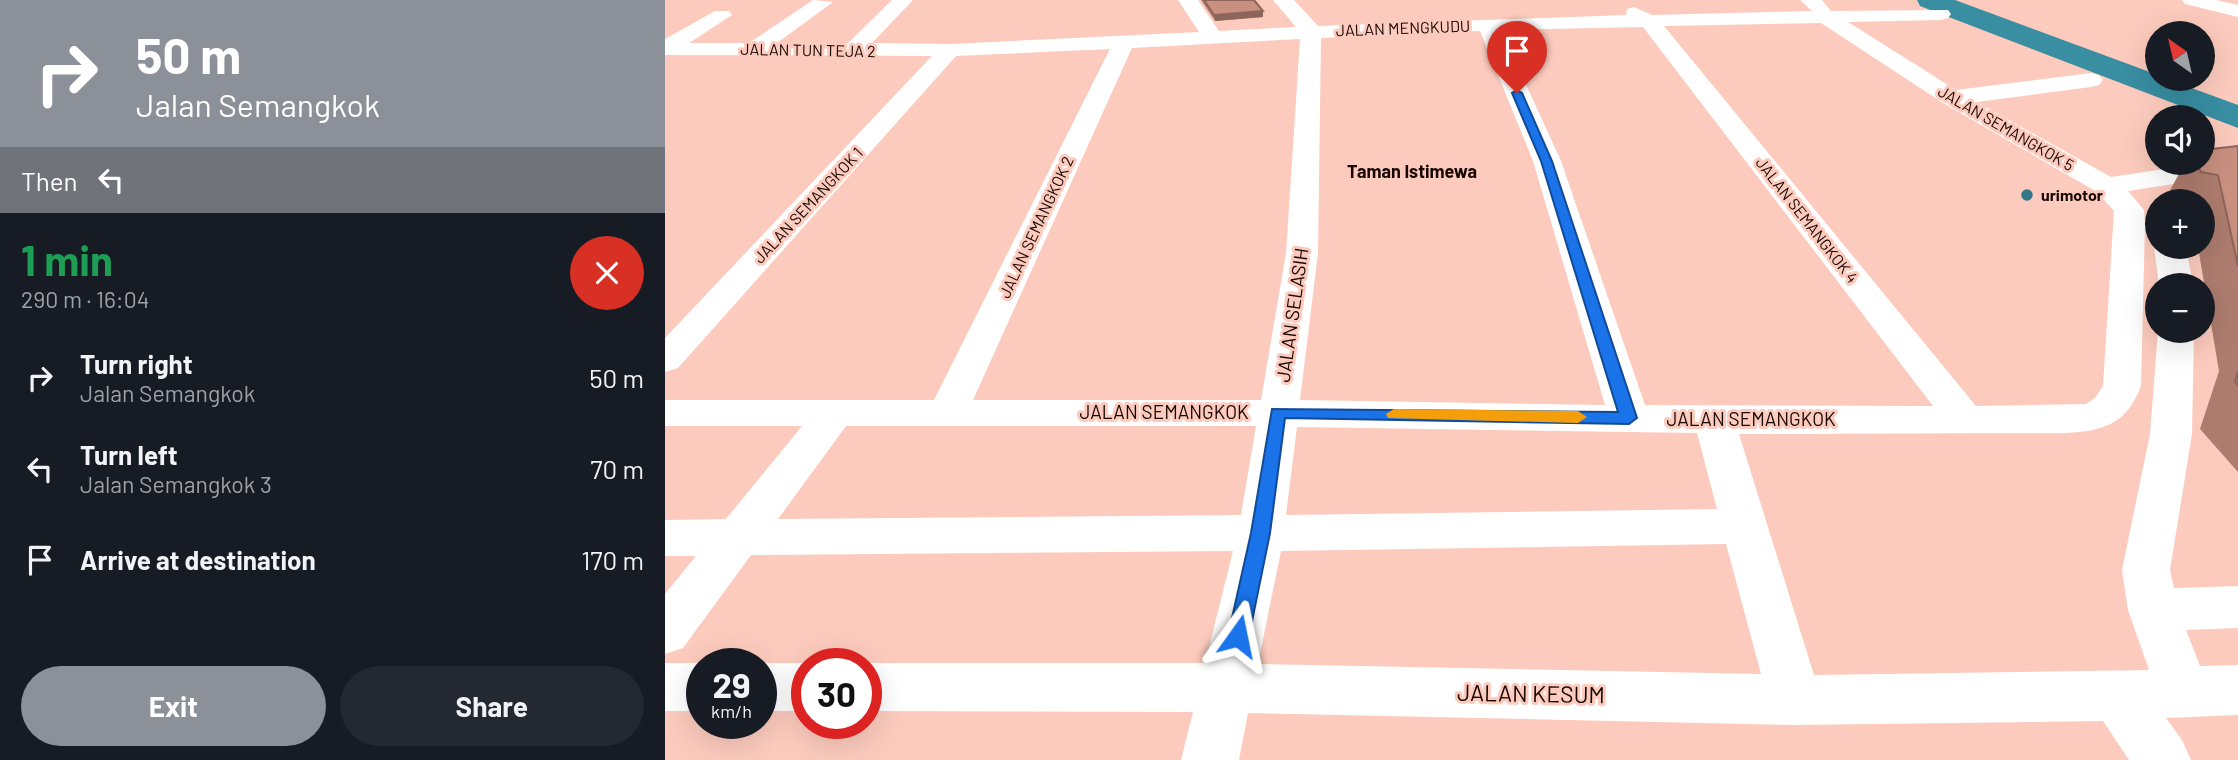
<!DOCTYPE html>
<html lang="en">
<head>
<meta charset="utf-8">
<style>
	:root { --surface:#171b24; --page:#242831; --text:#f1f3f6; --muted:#9ea1a6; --accent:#8c9099 }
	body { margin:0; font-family:Barlow,sans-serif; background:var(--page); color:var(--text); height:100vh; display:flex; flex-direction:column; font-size:26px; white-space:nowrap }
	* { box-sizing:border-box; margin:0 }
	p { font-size:23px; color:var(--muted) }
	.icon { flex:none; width:38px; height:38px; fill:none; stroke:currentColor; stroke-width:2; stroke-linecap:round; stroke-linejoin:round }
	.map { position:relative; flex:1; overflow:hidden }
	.details { display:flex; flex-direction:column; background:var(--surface); width:665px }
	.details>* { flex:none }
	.banner { background:#8c9099; color:#fff; overflow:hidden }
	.needle { width:46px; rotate:326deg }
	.fabs { position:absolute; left:1480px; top:21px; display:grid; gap:14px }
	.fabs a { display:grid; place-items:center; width:70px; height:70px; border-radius:50%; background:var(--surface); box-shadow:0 7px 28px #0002; font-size:35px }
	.speed { position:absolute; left:21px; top:648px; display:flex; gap:14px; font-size:35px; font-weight:700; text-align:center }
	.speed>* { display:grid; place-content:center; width:91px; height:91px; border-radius:50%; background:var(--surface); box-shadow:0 7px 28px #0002; line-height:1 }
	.speed small { font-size:18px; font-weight:400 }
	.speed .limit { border:10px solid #d22; background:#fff; color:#111 }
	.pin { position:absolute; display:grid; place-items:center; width:60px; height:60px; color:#fff; margin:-72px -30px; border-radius:50% 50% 50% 0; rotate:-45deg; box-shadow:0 0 7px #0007 }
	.pin .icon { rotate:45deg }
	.me { position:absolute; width:77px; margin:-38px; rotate:12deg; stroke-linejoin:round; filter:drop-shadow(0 0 5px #0008) }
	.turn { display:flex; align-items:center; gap:24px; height:147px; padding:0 21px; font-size:32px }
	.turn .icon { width:91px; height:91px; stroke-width:2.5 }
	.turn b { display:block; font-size:49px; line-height:60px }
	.then { display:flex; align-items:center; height:66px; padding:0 21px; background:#0003; gap:14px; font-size:26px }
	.round { display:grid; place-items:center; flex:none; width:74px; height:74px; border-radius:37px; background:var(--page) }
	.headline { display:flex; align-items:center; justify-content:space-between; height:119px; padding:0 21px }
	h1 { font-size:42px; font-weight:700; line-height:52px; color:#1e9e55 }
	.cta { display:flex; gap:14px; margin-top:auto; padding:14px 21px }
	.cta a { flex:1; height:80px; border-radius:42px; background:var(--accent); color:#fff; font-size:28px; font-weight:700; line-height:80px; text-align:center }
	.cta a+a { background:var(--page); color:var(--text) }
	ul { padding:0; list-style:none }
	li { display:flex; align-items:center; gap:21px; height:91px; padding:0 21px }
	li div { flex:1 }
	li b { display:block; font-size:26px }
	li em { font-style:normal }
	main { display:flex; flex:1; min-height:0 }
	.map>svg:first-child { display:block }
</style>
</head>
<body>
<main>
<section class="details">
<div class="banner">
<div class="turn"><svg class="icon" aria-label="right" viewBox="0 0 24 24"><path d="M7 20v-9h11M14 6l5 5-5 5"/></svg><div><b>50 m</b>Jalan Semangkok</div></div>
<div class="then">Then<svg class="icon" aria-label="left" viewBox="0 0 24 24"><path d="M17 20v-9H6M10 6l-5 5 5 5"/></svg></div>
</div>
<div class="headline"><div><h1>1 min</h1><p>290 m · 16:04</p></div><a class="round" style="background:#d93025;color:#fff"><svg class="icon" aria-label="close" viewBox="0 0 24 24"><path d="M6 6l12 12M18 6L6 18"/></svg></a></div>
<ul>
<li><svg class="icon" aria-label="right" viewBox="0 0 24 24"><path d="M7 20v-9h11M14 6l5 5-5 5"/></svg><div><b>Turn right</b><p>Jalan Semangkok</p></div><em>50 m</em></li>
<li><svg class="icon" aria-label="left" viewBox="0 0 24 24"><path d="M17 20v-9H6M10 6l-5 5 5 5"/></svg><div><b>Turn left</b><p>Jalan Semangkok 3</p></div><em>70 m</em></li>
<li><svg class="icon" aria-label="arrive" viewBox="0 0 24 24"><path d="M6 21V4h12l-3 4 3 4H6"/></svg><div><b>Arrive at destination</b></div><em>170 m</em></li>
</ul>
<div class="cta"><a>Exit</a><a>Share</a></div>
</section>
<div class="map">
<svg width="1573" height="760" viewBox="0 0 1573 760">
	<rect width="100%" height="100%" fill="#fccbbd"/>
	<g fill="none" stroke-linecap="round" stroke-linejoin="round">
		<path fill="#398ea2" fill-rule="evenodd" d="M1252 0H1290L1493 75V79H1502L1573 105V128L1255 6Z"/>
		<path fill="#fff" fill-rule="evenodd" d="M148 0 168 2 112 43H183L227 0H248L207 43 285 44 534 32 513 0H533L554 31 631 27 608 0H629L653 26 961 15 962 9 969 7 987 15 1147 11 1135 0H1157L1166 11 1283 10 1286 14 1283 18 1276 20 1183 22 1291 90 1426 73 1434 75 1438 80 1434 85 1426 87 1312 102 1446 177 1573 158V174L1463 191 1479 210 1480 225 1476 386C1462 424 1439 431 1400 433L1074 434 1149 675 1484 670 1463 610 1457 570 1485 434 1493 331H1529L1527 434 1505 570 1509 588 1573 586V628L1521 630 1535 666 1573 665V715L1501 718 1517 740 1526 760H1464L1438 721 1130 725 583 713 574 760H516L528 712 201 711V663H540L568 551 86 555 18 648 0 654V594L31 556H0V520L61 519 137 426H0V400H269L445 49 291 56 13 368 0 372V338L267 56 0 55V39L50 11H64L67 15 24 43H84ZM1156 23 1278 103 1432 192 1449 211 1438 386 1430 398 1421 404 1311 406 999 26ZM978 27 1268 406 980 405 896 161 836 30ZM815 31 868 161 940 405 635 400 653 253 656 38ZM635 39 621 253 596 400H308L467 48ZM181 426H591L576 515 113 519ZM632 427 1032 433 1052 509 621 515ZM1061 544 1096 674 593 664 616 551Z
			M1517 0H1551L1573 5V17L1520 4Z
			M1493 242V247H1521L1528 285H1494L1489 247Z
			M0 663H39H37V711H0Z
			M94 663H144H142V711H96V663Z"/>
	</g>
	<path fill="#ad7c6e" d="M536 0H589L598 17 550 21Z
		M1573 146V472L1535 429 1554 371 1533 247H1538V201H1507L1504 192 1520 163H1538Z"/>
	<path fill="#8d655a" d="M598 11V17L550 21 549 15Z"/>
	<path fill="#c99080" stroke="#8d655a" stroke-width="2" d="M539 0H589L598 11 549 15Z
		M1573 146V266L1553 175 1536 172 1532 163H1538V150Z
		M1573 371V385L1570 382Z"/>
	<path fill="#1a73e8" stroke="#114b97" stroke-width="2" d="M852 90 857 93 887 161 972 418 964 424 620 418 605 533 584 636 581 643 573 645 566 643 563 636 586 533 607 409 953 412 876 161 847 93Z"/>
	<path fill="#f59e0b" d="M729 409 913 411 922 417 913 423 723 418 721 414Z"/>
	<circle fill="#347788" stroke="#fccbbd" stroke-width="2.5" cx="1362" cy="195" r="7"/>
	<g text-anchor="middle" stroke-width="6" stroke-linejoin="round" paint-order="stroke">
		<g font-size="16" fill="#180602" stroke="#fccbbd">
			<text transform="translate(738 28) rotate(-2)" y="6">JALAN MENGKUDU</text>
			<text transform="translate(143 50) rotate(1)" y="6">JALAN TUN TEJA 2</text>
			<text transform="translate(1341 128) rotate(30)" y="6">JALAN SEMANGKOK 5</text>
			<text transform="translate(143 205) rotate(-47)" y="6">JALAN SEMANGKOK 1</text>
			<text transform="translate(1142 220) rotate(52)" y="6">JALAN SEMANGKOK 4</text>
			<text transform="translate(371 227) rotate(-65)" y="6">JALAN SEMANGKOK 2</text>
		</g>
		<g font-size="16" font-weight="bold" fill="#180602" stroke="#fccbbd" text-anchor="start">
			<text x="1376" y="201">urimotor</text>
		</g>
		<g font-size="18" font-weight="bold" fill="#180602" stroke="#fccbbd">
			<text x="747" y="178">Taman Istimewa</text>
		</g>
		<g font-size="19" fill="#180602" stroke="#fccbbd">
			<text transform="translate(627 315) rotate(-82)" y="7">JALAN SELASIH</text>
			<text x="499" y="419">JALAN SEMANGKOK</text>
			<text x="1086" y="426">JALAN SEMANGKOK</text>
		</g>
		<g font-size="23" fill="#180602" stroke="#fccbbd">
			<text transform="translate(866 694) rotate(1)" y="8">JALAN KESUM</text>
		</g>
	</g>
</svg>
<div class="fabs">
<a><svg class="needle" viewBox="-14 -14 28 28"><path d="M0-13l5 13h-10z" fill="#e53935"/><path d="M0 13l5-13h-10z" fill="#9ea1a6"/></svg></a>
<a><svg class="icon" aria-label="sound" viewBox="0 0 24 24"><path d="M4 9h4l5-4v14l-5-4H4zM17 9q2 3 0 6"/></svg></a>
<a>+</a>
<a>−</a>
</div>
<div class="speed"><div>29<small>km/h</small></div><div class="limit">30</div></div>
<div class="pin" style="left:852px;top:93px;background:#d93025"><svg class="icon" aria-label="arrive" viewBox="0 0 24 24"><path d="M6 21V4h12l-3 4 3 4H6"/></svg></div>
<svg class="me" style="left:573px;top:636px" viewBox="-20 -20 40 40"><path d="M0-17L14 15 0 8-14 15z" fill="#1a73e8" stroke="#fff" stroke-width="4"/></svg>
</div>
</main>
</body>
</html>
